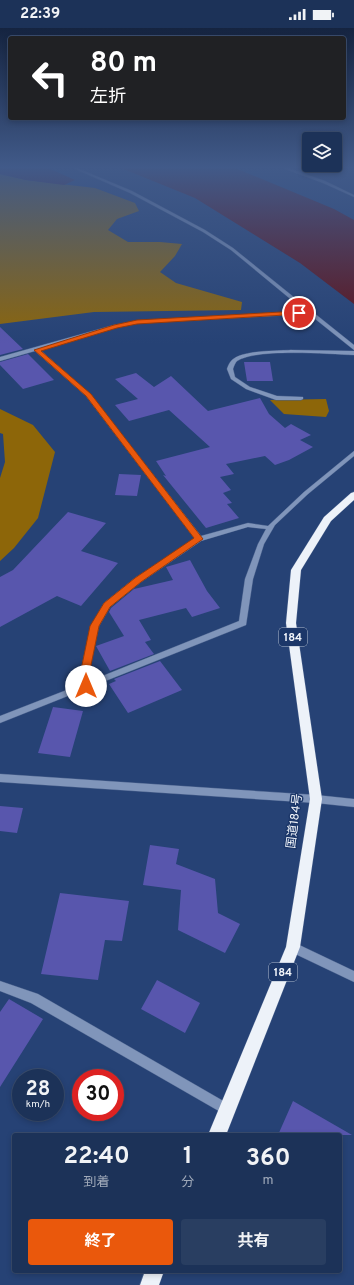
<!DOCTYPE html>
<html lang="ja">
<head>
<meta charset="utf-8">
<style>
	:root { --surface:#1c3258; --page:#293e61; --text:#f1f3f6; --muted:#a0aaba; --line:#3a4d6e; --accent:#ea580c }
	body { margin:0; font-family:Overpass,"Noto Sans JP",sans-serif; background:var(--page); color:var(--text); height:100vh; display:flex; flex-direction:column; font-size:15px; white-space:nowrap }
	* { box-sizing:border-box; margin:0 }
	p { font-size:13px; color:var(--muted) }
	.icon { flex:none; width:22px; height:22px; fill:none; stroke:currentColor; stroke-width:2; stroke-linecap:round; stroke-linejoin:round }
	.map { position:relative; flex:1; overflow:hidden }
	.panel { position:absolute; left:12px; top:1105px; width:330px; height:140px; display:flex; flex-direction:column; background:var(--surface); border-radius:4px; box-shadow:0 2px 6px #0003,0 0 0 1px var(--line) }
	.panel>* { flex:none }
	.top-card { position:absolute; left:8px; top:8px; width:338px; height:84px; border-radius:4px; box-shadow:0 2px 6px #0003,0 0 0 1px var(--line); background:#202124; color:#fff; overflow:hidden }
	.buttons { position:absolute; left:302px; top:104px; display:grid; gap:8px }
	.buttons a { display:grid; place-items:center; width:40px; height:40px; border-radius:4px; background:var(--surface); box-shadow:0 2px 6px #0003,0 0 0 1px var(--line); font-size:20px }
	.speed { position:absolute; left:12px; top:1041px; display:flex; gap:8px; font-size:20px; font-weight:700; text-align:center }
	.speed>* { display:grid; place-content:center; width:52px; height:52px; border-radius:50%; background:var(--surface); box-shadow:0 2px 6px #0003,0 0 0 1px var(--line); line-height:1 }
	.speed small { font-size:10px; font-weight:400 }
	.speed .limit { border:6px solid #d22; background:#fff; color:#111 }
	.pin { position:absolute; display:grid; place-items:center; width:34px; height:34px; color:#fff; margin:-17px; border:2px solid #fff; border-radius:50%; box-shadow:0 1px 4px #0007 }
	.me { position:absolute; width:44px; margin:-22px; rotate:0deg; stroke-linejoin:round; filter:drop-shadow(0 0 3px #0008) }
	.turn { display:flex; align-items:center; gap:14px; height:84px; padding:0 16px; font-size:18px }
	.turn .icon { width:52px; height:52px; stroke-width:2.5 }
	.turn b { display:block; font-size:28px; line-height:34px }
	.eta { display:flex; justify-content:space-evenly; align-items:center; height:68px; text-align:center }
	.eta b { font-size:24px; font-weight:700; line-height:28px }
	.action { display:flex; gap:8px; margin-top:auto; padding:8px 16px }
	.action a { flex:1; height:46px; border-radius:4px; background:var(--accent); color:#fff; font-size:16px; font-weight:700; line-height:46px; text-align:center }
	.action a+a { background:var(--page); color:var(--text) }
	.status { display:flex; justify-content:space-between; align-items:center; height:28px; padding:0 20px; background:var(--surface); direction:ltr }
	.status svg { height:11px; fill:currentColor }
	.map>svg:first-child { display:block }
</style>
</head>
<body>
<div class="status"><b>22:39</b><svg viewBox="0 0 49 12"><path d="M0 12V9h3v3zM5 12V6h3v6zM10 12V3h3v9zM15 12V0h3v12zM26 1h20v11H26zM47 4h2v5h-2z"/></svg></div>
<div class="map">
<svg width="354" height="1257" viewBox="0 0 354 1257">
	<rect width="100%" height="100%" fill="#264275"/>
	<path fill="#8d6609" d="M0 146 26 152 95 160 135 175 139 183 117 191 108 202 128 214H160L182 216 175 228 160 244 176 255 242 274 241 282 94 284 0 296Z
		M326 371 329 383 326 389 284 386 270 372Z
		M0 381 33 397 55 424 38 490 14 520 0 533V450L5 434 3 406 0 405Z"/>
	<path fill="#5d1118" d="M0 140H48L75 152 64 157 26 152 0 146Z
		M121 140H235L334 181 354 192V276L300 235 195 170Z"/>
	<path fill="#5856ad" d="M0 299 23 321 0 327Z
		M28 326 54 352 23 361 0 337V334Z
		M244 334H270L273 353H247Z
		M136 345 154 359 171 348 208 383 260 370 269 386 285 400 291 396 311 407 300 412 313 419 289 432 275 437 265 428 226 436 234 446 220 449 231 462 223 465 232 475 227 476 239 490 206 500 163 447 166 448 156 433 210 419 169 382 129 393 115 377 138 371 115 351Z
		M119 446 141 447 137 468 115 467Z
		M68 484 106 495 81 523 118 535 81 578 57 568 0 599V549L13 542Z
		M190 532 207 563 220 580 192 589 186 580 139 592 151 612 145 614 154 626 110 643 96 618 124 608 109 584 111 580 134 561 173 552 166 539Z
		M160 633 182 662 128 685 109 656 116 653 114 651Z
		M53 679 83 683 70 729 38 725Z
		M0 778 23 780 17 805 0 803Z
		M150 817 179 821 176 836 215 851 218 885 240 896 225 925 178 902 181 862 143 857Z
		M60 865 129 873 122 913 105 912 98 952 41 946Z
		M157 952 200 975 185 1005 141 981Z
		M9 971 43 991 0 1059V984Z
		M293 1073 352 1107H278Z"/>
	<g fill="none" stroke-linecap="round" stroke-linejoin="round">
		<defs>
			<path id="minor" d="M73 140H77L132 163 205 202 233 220 311 283H314V285L354 317V322L309 286 137 295 117 299 39 321 90 366 201 508 248 495 268 498 304 464 354 423V428L308 466 275 497 264 516 253 551 246 597 0 695V688L82 656 81 642 91 598 104 575 135 550 195 511 86 368 35 323 0 333V329L114 297 137 293 305 283 231 222 203 204 130 165ZM248 499 266 501 258 516 245 551 239 593 90 653 89 642 99 598 110 579 141 554 201 513Z
				M291 322 354 323V327C328 326 257 320 237 333 235 335 234 338 233 341L235 349 250 359 277 368 303 369V371L301 372H276L246 361 231 351 227 341C228 338 229 335 232 332 243 322 276 323 291 322Z
				M316 767 354 771V779L316 775 313 774 311 771 313 768Z
				M293 914 354 943V954L289 923 288 919 289 915Z
				M0 953 38 966 232 1078 234 1082 232 1086 228 1088 224 1086 31 975 0 963Z"/>
			<path id="tertiary" d="M285 140H288L325 153 354 167V169L323 155 285 141Z
				M0 746 316 767 319 768 321 771 319 774 316 775 0 754Z"/>
			<path id="trunk" d="M354 464V472L331 493 301 542 296 595 322 771 300 919 226 1107H208L286 919 310 771 286 595 291 542 324 489 351 465Z
				M145 1243H164L159 1257H140Z"/>
		</defs>
		<use href="#minor" stroke="#465e8a" stroke-width="1"/>
		<use href="#tertiary" stroke="#465e8a" stroke-width="1"/>
		<use href="#trunk" stroke="#465e8a" stroke-width="1"/>
		<use href="#minor" fill="#8095ba" fill-rule="evenodd"/>
		<use href="#tertiary" fill="#8095ba" fill-rule="evenodd"/>
		<use href="#trunk" fill="#edf2f9" fill-rule="evenodd"/>
	</g>
	<linearGradient id="sky" x2="0" y2="1"><stop stop-color="#152440"/><stop offset="0.44" stop-color="#415a89"/><stop offset="1" stop-color="#415a89" stop-opacity="0"/></linearGradient>
	<rect width="354" height="316" fill="url(#sky)"/>
	<path fill="#ea580c" stroke="#983908" d="M299 283 301 284V286L137 296 117 300 41 323 91 366 203 511 141 554 110 579 99 598 90 642 91 658 90 660H83L81 642 90 598 104 575 135 550 194 510 86 368 34 322 114 297 137 292Z"/>
	<g text-anchor="middle" stroke-width="3" stroke-linejoin="round" paint-order="stroke">
		<g fill="#1c3769" stroke="#b0bbce" stroke-width="1">
			<rect x="279" y="600" width="28" height="18" rx="3"/>
			<rect x="269" y="935" width="28" height="18" rx="3"/>
		</g>
		<g font-size="11" font-weight="bold" fill="#f0f4fa">
			<text x="293" y="613">184</text>
			<text x="283" y="948">184</text>
		</g>
		<g font-size="12" fill="#f0f4fa" stroke="#1c3769">
			<text transform="translate(294 793) rotate(-83)" y="4">国道184号</text>
		</g>
	</g>
</svg>
<div class="buttons">
<a><svg class="icon" aria-label="layers" viewBox="0 0 24 24"><path d="M12 4l9 5-9 5-9-5zM3 14l9 5 9-5"/></svg></a>
</div>
<div class="speed"><div>28<small>km/h</small></div><div class="limit">30</div></div>
<div class="pin" style="left:299px;top:285px;background:#d93025"><svg class="icon" aria-label="arrive" viewBox="0 0 24 24"><path d="M6 21V4h12l-3 4 3 4H6"/></svg></div>
<svg class="me" style="left:86px;top:658px" viewBox="-20 -20 40 40"><circle r="19" fill="#fff"/><path d="M0-13L10 11 0 6-10 11z" fill="#ea580c"/></svg>
<div class="top-card">
<div class="turn"><svg class="icon" aria-label="left" viewBox="0 0 24 24"><path d="M17 20v-9H6M10 6l-5 5 5 5"/></svg><div><b>80 m</b>左折</div></div>
</div>
<section class="panel">
<div class="eta">
<div><b>22:40</b><p>到着</p></div>
<div><b>1</b><p>分</p></div>
<div><b>360</b><p>m</p></div>
</div>
<div class="action"><a>終了</a><a>共有</a></div>
</section>
</div>
</body>
</html>
